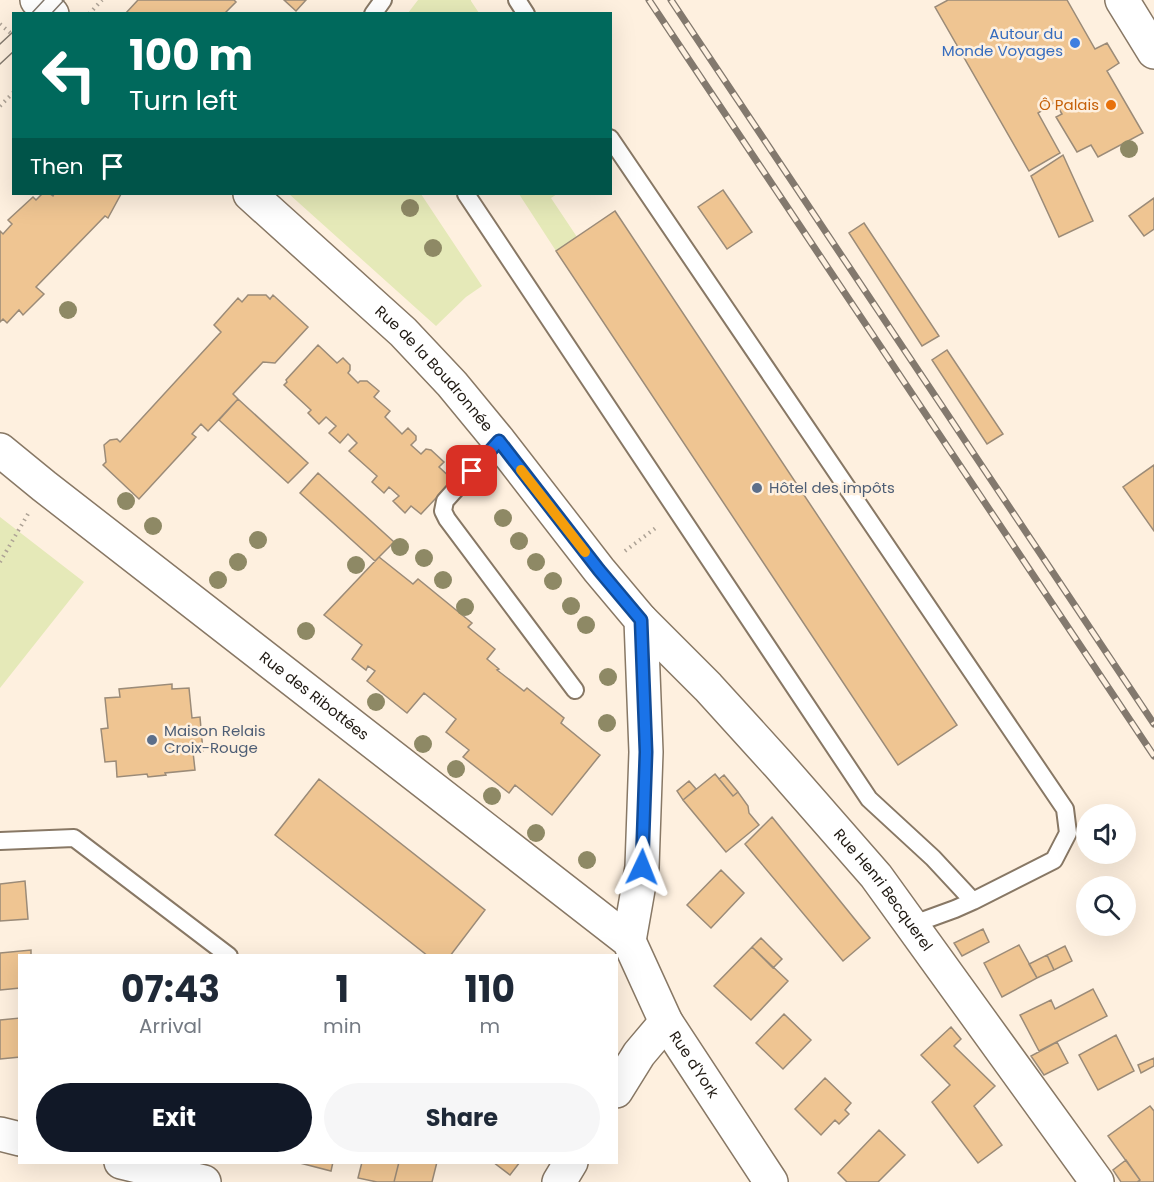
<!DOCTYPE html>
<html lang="en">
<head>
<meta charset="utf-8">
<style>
	:root { --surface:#fff; --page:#f6f6f7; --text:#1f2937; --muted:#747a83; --accent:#111827 }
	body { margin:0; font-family:Poppins,sans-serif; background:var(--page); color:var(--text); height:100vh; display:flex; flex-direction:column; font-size:22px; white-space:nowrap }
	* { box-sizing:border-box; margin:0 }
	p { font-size:20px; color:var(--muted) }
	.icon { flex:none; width:33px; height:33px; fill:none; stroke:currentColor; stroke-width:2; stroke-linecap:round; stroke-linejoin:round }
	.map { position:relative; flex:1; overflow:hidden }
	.sheet { position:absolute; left:18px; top:954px; width:600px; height:210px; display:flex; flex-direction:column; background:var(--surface); border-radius:0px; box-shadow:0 6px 24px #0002 }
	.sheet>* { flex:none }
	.banner { position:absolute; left:12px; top:12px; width:600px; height:183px; border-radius:0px; box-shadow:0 6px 24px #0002; background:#00695c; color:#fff; overflow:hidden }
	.fabs { position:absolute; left:1076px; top:804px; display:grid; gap:12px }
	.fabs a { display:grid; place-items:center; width:60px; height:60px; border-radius:50%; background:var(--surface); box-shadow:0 6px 24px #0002; font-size:30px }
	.pin { position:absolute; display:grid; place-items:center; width:51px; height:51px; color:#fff; margin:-26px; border-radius:12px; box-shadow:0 3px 9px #0006 }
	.me { position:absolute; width:66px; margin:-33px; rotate:2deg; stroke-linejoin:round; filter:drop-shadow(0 0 4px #0008) }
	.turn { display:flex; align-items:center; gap:21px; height:126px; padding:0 18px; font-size:27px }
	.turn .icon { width:78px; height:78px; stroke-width:2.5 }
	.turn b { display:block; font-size:42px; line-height:51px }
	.then { display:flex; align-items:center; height:57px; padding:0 18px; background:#0003; gap:12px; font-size:22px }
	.eta { display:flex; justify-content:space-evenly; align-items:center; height:102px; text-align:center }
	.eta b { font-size:36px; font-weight:700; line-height:42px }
	.primary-button { display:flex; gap:12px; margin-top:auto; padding:12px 18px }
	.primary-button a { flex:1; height:69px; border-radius:36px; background:var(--accent); color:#fff; font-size:24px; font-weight:700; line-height:69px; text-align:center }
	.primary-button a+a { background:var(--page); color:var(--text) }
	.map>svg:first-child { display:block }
</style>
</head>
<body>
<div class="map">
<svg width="1154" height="1182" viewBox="0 0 1154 1182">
	<rect width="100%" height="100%" fill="#fef0df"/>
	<path fill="#e5e9b8" d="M418 0H471V1L479 13H408Z
		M289 194H421L482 286 466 297 436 326Z
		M519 194H557L551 198 577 237 556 251Z
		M0 517 84 582 0 688Z"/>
	<path fill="#efc592" stroke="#9b8b78" stroke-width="1.5" d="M138 0H234L236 2 224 14H125Z
		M284 0H306L296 11Z
		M948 0H1067L1095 49 1107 43 1119 63 1107 71 1143 133 1098 157 1091 145 1077 152 1056 117 1062 114 1055 102 1038 113 1060 153 1029 171 935 7Z
		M1063 155 1093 221 1059 237 1031 176Z
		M723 190 752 232 727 249 698 207Z
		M42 194H50L53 196 54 194H121L108 218 105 216 36 287 44 294 23 315 19 310 7 323 3 319 0 322V231L3 234 12 224 8 220 33 197 36 200Z
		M1154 198V229L1144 236 1129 216Z
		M615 211 957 725 898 765 556 251Z
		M864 223 939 336 922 346 849 233Z
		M248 295H266L270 299 273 295 308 327 275 363 263 362 233 394 238 399 208 431 201 424 192 434 196 437 139 499 103 465 106 462 104 445 110 440 117 439 120 442 221 332 214 325 238 298 242 302Z
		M318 345 337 363 343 358 350 365V370L348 373 358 383 360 381H367L379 391 374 397 390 411 385 417 402 434 408 428 416 436V440L411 445 421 454 426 449 431 450 444 462 439 467 453 480 421 514 411 506 405 513 393 501 399 496 389 487 384 493 372 482 377 476 349 451 357 443 348 434 340 443 329 433 336 426 326 417 319 424 308 413 311 410 284 385 287 382 286 380Z
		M947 350 1003 434 987 444 932 360Z
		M238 399 308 463 288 483 219 420Z
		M1154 465V531L1123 487Z
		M318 473 394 542 375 561 300 493Z
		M379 557 413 584 418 579 472 623 468 627 495 649 487 659 499 669 497 670 524 691 527 688 564 718 561 723 600 755 552 815 515 785 509 793 463 757 469 750 446 732 456 719 424 693 407 713 367 681 375 671 368 666 366 670 352 659 362 645 324 615Z
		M172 684V689L189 688 192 718 200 717 203 751 193 752 195 770 165 773 166 775 148 777 147 774 117 777 116 761 105 762 101 729 108 728 105 698 120 697 119 689Z
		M715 774 733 796 738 792 748 806 749 813 759 825 726 852 683 800Z
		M724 775 738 792 733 796 719 779Z
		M319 779 485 910 450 956H428L275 835Z
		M689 781 696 789 683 800 677 791Z
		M772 817 870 938 843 961 745 844Z
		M721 870 744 893 711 928 687 905Z
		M25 881 28 919 0 921V884Z
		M983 929 989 942 962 956 954 943Z
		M761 938 782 959 773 968 752 947Z
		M1019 945 1037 978 1002 997 984 963Z
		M1065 946 1072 961 1054 970 1047 955Z
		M752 947 788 981 751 1020 714 986Z
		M31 950V956H20V988L0 990V953Z
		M1047 955 1054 970 1037 978 1029 964Z
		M1093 989 1107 1016 1039 1051 1020 1015 1051 1000 1055 1009Z
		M784 1014 811 1040 783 1069 756 1043Z
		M20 1018V1057L0 1059V1020Z
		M951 1027 961 1039 954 1046 995 1086 974 1106 1002 1145 978 1163 932 1102 950 1085 921 1055Z
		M1116 1035 1134 1071 1098 1090 1079 1055Z
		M1057 1042 1068 1063 1044 1075 1031 1056Z
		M1154 1058V1066L1141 1073 1138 1065Z
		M825 1078 851 1103 845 1110 849 1114 839 1124 835 1120 821 1135 795 1109Z
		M1150 1106 1154 1111V1182H1137L1140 1180 1108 1136Z
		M879 1130 905 1155 878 1182H847L838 1173Z
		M1126 1160 1140 1180 1137 1182H1121L1113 1170Z
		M296 1162H333L331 1171Z
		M362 1162H399L394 1182H377L358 1178Z
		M399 1162H437L432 1182H394Z
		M493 1162H520L510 1175Z"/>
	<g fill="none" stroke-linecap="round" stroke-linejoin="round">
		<defs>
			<path id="lane" d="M517 0 526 14
				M373 14 383 0
				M610 138 1065 809 1068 833 1054 860 973 901 955 909 911 925
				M466 194 869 799 933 858 973 901
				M499 441 445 501 443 511 447 519 575 690
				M0 841 74 838 229 956"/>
			<g id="street">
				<path d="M37 0 52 14"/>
				<path id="s1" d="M250 194 403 332 452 384 499 441 599 570 641 620 646 752 642 867 629 941"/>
				<path id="s2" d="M0 450 44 486 629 941 666 1022 771 1182"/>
				<path id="s3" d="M641 620 708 687 778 764 876 876 1097 1182"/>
				<path d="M616 1091 639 1054 666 1022"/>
				<path d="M0 1134 20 1139"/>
				<path d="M121 1162 204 1182"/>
				<path d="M559 1182 571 1162"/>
			</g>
			<path id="secondary" d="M1122 0 1154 52"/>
		</defs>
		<use href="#lane" stroke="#887865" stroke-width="20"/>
		<use href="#street" stroke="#887865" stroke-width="36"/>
		<use href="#secondary" stroke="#887865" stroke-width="36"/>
		<path stroke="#ada295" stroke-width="4" stroke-dasharray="1.5 4.5" stroke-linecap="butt" d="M89 14 102 0
			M0 24 14 36
			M0 106 14 92
			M625 551 657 527
			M0 562 28 514"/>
		<use href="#lane" stroke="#fff" stroke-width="16"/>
		<use href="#street" stroke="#fff" stroke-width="33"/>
		<use href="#secondary" stroke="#fff" stroke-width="33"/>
		<path stroke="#83796e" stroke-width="1.5" d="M31 14 44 0
			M51 14 64 0
			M0 44 14 31
			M0 64 14 51"/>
		<defs>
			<path id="rail" d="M649 0 1154 756
				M671 0 1154 724"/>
		</defs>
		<use href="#rail" stroke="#83796e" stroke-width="7"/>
		<use href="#rail" stroke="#fef0df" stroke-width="4.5" stroke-dasharray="14" stroke-linecap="butt"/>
	</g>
	<g fill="#8e8965">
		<circle cx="1129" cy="149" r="9"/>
		<circle cx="410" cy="208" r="9"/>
		<circle cx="433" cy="248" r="9"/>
		<circle cx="68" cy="310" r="9"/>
		<circle cx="126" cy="501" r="9"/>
		<circle cx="503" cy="518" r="9"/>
		<circle cx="153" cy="526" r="9"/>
		<circle cx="258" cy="540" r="9"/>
		<circle cx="519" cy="541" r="9"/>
		<circle cx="400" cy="547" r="9"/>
		<circle cx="424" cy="558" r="9"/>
		<circle cx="238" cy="562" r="9"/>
		<circle cx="536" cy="562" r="9"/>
		<circle cx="356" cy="565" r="9"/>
		<circle cx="218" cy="580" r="9"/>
		<circle cx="443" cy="580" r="9"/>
		<circle cx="553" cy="581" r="9"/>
		<circle cx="571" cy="606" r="9"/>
		<circle cx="465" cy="607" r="9"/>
		<circle cx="586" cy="625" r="9"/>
		<circle cx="306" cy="631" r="9"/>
		<circle cx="608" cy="677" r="9"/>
		<circle cx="376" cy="702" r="9"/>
		<circle cx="607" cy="723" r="9"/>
		<circle cx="423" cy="744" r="9"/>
		<circle cx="456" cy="769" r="9"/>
		<circle cx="492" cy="796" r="9"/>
		<circle cx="536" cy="833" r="9"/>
		<circle cx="587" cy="860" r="9"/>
	</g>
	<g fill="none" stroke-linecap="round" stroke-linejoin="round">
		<defs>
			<path id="route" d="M472 471 499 441 599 570 641 620 646 752 642 867"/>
		</defs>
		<use href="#route" stroke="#114b97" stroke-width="15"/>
		<use href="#route" stroke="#1a73e8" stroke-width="10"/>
		<path stroke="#f59e0b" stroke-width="10" d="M521 470 585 552"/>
	</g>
	<circle fill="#3f7fe0" stroke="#fef0df" stroke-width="2" cx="1075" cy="43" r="6"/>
	<circle fill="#e8710a" stroke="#fef0df" stroke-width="2" cx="1111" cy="105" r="6"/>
	<g fill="#5c6f8a" stroke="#fef0df" stroke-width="2">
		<circle cx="757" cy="488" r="6"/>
		<circle cx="152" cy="740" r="6"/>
	</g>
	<g text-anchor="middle" stroke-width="5" stroke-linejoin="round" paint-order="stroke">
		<g font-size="15" fill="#366cbe" stroke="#fef0df" text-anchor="end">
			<text x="1063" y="39">Autour du<tspan x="1063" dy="17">Monde Voyages</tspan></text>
		</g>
		<g font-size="15" fill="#c56008" stroke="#fef0df" text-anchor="end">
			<text x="1099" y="110">Ô Palais</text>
		</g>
		<g font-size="15" fill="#1f1912" stroke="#fef0df">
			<text dy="5" stroke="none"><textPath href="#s1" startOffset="254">Rue de la Boudronnée</textPath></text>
			<text dy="5" stroke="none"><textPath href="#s2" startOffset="399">Rue des Ribottées</textPath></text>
			<text dy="5" stroke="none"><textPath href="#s3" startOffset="363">Rue Henri Becquerel</textPath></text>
			<text dy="5" stroke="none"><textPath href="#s2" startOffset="938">Rue d'York</textPath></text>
		</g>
		<g font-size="15" fill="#4e5e75" stroke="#fef0df" text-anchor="start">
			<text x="769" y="493">Hôtel des impôts</text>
			<text x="164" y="736">Maison Relais<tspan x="164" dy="17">Croix-Rouge</tspan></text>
		</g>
	</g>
</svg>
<div class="fabs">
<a><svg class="icon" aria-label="sound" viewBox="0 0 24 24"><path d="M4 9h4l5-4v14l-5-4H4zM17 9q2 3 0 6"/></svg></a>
<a><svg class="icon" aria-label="search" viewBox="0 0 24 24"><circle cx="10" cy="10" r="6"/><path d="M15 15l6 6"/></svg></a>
</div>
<div class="pin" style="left:472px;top:471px;background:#d93025"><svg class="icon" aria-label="arrive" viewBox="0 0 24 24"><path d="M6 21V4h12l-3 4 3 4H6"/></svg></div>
<svg class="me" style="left:642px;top:867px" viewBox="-20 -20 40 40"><path d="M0-17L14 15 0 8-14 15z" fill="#1a73e8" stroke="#fff" stroke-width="4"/></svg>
<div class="banner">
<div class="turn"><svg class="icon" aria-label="left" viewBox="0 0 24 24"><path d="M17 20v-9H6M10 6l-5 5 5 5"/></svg><div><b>100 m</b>Turn left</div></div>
<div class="then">Then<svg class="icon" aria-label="arrive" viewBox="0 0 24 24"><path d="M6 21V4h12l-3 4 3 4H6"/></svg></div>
</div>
<section class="sheet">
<div class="eta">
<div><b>07:43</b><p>Arrival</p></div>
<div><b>1</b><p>min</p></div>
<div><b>110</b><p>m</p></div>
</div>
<div class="primary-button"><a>Exit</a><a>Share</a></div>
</section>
</div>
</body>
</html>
